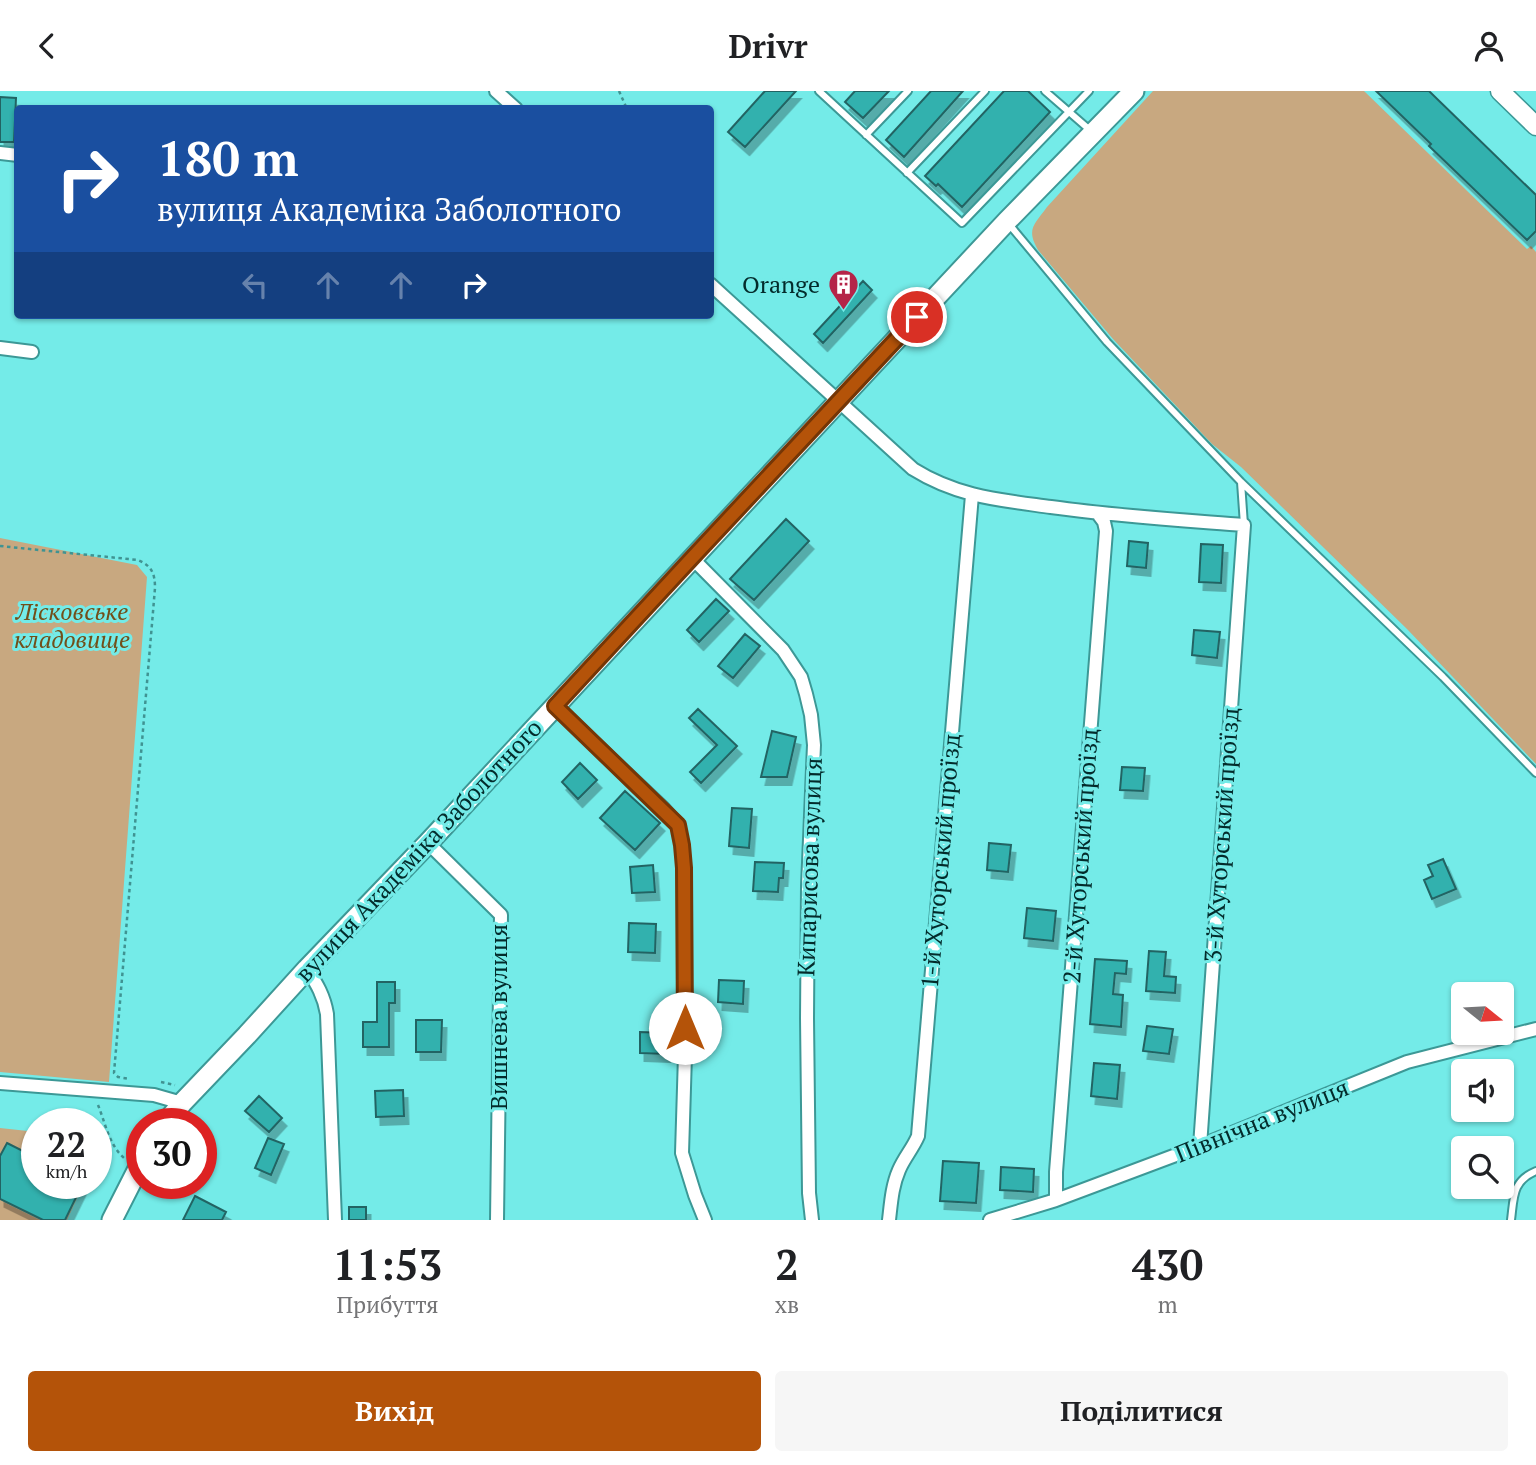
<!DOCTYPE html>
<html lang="uk">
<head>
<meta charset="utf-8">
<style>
	:root { --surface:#fff; --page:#f6f6f6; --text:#202124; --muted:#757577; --accent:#b45309 }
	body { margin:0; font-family:"PT Serif",serif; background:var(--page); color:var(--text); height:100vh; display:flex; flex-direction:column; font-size:26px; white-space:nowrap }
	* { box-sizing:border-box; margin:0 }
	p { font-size:23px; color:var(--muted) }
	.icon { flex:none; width:38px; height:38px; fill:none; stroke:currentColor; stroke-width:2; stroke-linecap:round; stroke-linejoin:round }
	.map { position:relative; height:1129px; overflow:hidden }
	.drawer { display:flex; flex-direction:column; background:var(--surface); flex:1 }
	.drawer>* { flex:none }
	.top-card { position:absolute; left:14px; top:14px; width:700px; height:214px; border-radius:7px; box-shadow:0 2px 5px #0004; background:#1a4fa0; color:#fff; overflow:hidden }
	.needle { width:46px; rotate:108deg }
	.buttons { position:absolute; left:1451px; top:891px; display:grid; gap:14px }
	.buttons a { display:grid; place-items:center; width:63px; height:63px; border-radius:7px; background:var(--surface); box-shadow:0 2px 5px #0004; font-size:35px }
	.speed { position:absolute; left:21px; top:1017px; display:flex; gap:14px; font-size:35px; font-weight:700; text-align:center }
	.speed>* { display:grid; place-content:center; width:91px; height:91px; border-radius:50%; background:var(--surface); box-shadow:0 2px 5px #0004; line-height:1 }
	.speed small { font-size:18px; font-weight:400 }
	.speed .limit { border:10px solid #d22; background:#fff; color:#111 }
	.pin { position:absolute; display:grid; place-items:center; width:60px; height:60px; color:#fff; margin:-30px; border:4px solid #fff; border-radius:50%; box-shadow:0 2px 7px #0007 }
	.me { position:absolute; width:77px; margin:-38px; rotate:0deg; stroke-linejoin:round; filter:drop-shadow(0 0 5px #0008) }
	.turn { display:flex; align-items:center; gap:24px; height:147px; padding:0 28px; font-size:32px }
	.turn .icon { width:91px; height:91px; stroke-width:2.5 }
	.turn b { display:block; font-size:49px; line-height:60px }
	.lanes { display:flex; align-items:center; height:66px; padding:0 28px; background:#0003; justify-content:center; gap:35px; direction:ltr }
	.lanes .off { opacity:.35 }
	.eta { display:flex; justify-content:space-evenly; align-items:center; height:119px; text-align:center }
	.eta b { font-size:42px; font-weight:600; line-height:49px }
	.cta { display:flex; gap:14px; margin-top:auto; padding:14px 28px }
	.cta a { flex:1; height:80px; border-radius:7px; background:var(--accent); color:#fff; font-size:28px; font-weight:600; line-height:80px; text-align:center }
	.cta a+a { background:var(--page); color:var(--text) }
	header { display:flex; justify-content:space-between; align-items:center; height:91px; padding:0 28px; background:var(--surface); font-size:32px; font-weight:600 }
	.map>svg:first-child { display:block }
</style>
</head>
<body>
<header><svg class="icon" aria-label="back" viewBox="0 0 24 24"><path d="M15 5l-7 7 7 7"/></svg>Drivr<svg class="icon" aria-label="person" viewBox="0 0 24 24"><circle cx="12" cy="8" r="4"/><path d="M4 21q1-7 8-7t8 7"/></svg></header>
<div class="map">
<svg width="1536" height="1129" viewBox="0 0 1536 1129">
	<defs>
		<filter id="shadow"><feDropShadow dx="4.5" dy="8" stdDeviation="0" flood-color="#0004"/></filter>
	</defs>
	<rect width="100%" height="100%" fill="#74ebe8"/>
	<path fill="#c8a880" d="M1153 0H1364L1527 158 1531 155 1536 161V673L1407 538 1241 376 1212 353 1113 248 1038 159C1026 138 1034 134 1047 116Z
		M0 447 137 474 147 486 109 991 0 981Z
		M0 1037 37 1041V1092H84L67 1129H0Z"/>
	<path fill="#30b1ae" stroke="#246463" stroke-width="2" filter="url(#shadow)" d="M765 0H796L745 56 728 41Z
		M855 0H889L863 27 845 11Z
		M931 0H963L904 66 886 49Z
		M1004 0H1028L1050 21 962 116 938 93 936 95 925 85Z
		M1376 0H1429L1536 104V140L1527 149 1429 55 1431 53Z
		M0 6 16 7 14 51H0Z
		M863 190 872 199 823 252 814 243Z
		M786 428 809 450 754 509 730 488Z
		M1129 450 1148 452 1146 477 1127 475Z
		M1201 453 1223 454 1221 492 1199 491Z
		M716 508 729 520 699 551 687 539Z
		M1194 539 1220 541 1217 567 1192 564Z
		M745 543 760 555 733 587 718 575Z
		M698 618 737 655 701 692 690 681 717 654 689 627Z
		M772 640 796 646 787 686H761Z
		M580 672 597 689 578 708 562 691Z
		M1122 676 1145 677 1143 700 1120 699Z
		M625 700 660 732 635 759 600 727Z
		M732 717 752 718 749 757 729 755Z
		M989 752 1011 754 1008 781 987 779Z
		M1443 768 1456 798 1432 808 1424 789 1433 785 1428 774Z
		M755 771 784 772 783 787H779L778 801 753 800Z
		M653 774 655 801 632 802 630 776Z
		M1027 817 1056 820 1053 850 1024 847Z
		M629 832 656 833 655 862 628 861Z
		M1149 860 1166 861 1164 885 1176 886 1175 902 1146 900Z
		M1095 868 1127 870 1126 883 1115 882 1113 903 1123 904 1121 936 1090 933Z
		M719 889 744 890 743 913 718 911Z
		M377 891H395V912H389V956H363V931H377Z
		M416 929H442L441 961H416Z
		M1147 935 1173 938 1169 963 1143 960Z
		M640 941 667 942 666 963 640 962Z
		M1094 972 1120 974 1117 1008 1091 1005Z
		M403 999 404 1025 376 1026 375 1000Z
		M259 1005 282 1027 269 1041 245 1020Z
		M268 1047 284 1053 271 1084 255 1077Z
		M7 1052 37 1067V1092H83L65 1129H43L0 1108V1065Z
		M943 1070 979 1072 976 1112 940 1110Z
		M1001 1076 1034 1078 1033 1101 1000 1099Z
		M195 1105 226 1121 222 1129H183Z
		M349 1116H366V1129H349Z"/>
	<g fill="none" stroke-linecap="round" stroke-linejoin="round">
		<defs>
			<path id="lane" d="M819 0 962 132 1089 0
				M1045 0 1091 40
				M866 44 908 0
				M907 82 985 0
				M1008 132 1107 251 1241 391 1443 586 1536 682
				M1241 391 1244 434
				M1511 1129C1514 1106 1512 1090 1536 1080"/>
			<path id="street" d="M496 0 516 18
				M0 62 18 64
				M710 193 913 378C958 406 1000 409 1051 416 1115 425 1180 429 1244 434L1200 1055
				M0 257 32 261
				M692 467 783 559 801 586 806 603 811 624 814 654 808 795 807 927 809 1102 812 1129
				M555 615 663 717 678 734 682 754 684 777 685 964 682 1062 695 1104 705 1129
				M428 752 501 824 497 1129
				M307 878C317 893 324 905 327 923L335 1129
				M0 992 154 1004 182 1012
				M1056 1109V1081L1106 440 1104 431 1098 423
				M889 1129C891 1112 892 1095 899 1079 904 1067 913 1057 918 1045L972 404
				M990 1129 1056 1109 1200 1055 1407 971 1536 938"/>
			<path id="secondary" d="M1500 0 1536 35"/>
			<path id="primary" d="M166 1032 182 1012 247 944 307 878 428 752 864 283 1007 130 1134 0
				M112 1129 142 1070"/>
		</defs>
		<use href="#lane" stroke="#3c9896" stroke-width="10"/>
		<use href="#street" stroke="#3c9896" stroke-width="16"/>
		<use href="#secondary" stroke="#3c9896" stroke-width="21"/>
		<use href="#primary" stroke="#3c9896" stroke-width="23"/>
		<path stroke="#409392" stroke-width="2.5" stroke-dasharray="3.5 3.5" stroke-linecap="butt" d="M619 0 627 18
			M0 455 138 469C152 475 155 483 155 497L114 982 118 986 130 988
			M161 991 175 994
			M98 1014C105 1031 109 1054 124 1067"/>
		<use href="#lane" stroke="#fff" stroke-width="6"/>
		<use href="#street" stroke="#fff" stroke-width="12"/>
		<use href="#secondary" stroke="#fff" stroke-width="18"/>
		<use href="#primary" stroke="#fff" stroke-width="19"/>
	</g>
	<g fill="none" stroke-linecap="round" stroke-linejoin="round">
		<defs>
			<path id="route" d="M685 937 684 777 682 754 678 734 555 615 692 467 917 226"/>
		</defs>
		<use href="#route" stroke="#753606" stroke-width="18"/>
		<use href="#route" stroke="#b45309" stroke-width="12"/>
	</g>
	<defs>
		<symbol id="building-pin" viewBox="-11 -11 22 30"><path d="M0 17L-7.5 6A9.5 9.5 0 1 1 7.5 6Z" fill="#b52448" stroke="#74ebe8"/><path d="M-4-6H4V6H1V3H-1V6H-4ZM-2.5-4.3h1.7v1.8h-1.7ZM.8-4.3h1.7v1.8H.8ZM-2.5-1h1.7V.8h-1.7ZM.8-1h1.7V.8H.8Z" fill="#fff"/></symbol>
	</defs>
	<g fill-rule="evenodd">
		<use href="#building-pin" x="826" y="176" width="35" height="47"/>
	</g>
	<g text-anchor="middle" stroke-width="6" stroke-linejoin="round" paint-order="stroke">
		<g font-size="24" fill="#032b2b" stroke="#74ebe8" text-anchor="end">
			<text x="820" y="202">Orange</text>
		</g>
		<g font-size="24" font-style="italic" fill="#724f1a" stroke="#74ebe8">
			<text x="72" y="529">Лісковське<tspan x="72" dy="28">кладовище</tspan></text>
		</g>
		<g font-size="24" fill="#032b2b" stroke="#74ebe8">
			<text transform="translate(1222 744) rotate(-86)" y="8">3-й Хуторський проїзд</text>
			<text transform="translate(419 760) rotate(-47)" y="8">вулиця Академіка Заболотного</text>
			<text transform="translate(1081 765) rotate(-86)" y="8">2-й Хуторський проїзд</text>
			<text transform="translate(941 770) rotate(-85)" y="8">1-й Хуторський проїзд</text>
			<text transform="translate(810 776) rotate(-88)" y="8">Кипарисова вулиця</text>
			<text transform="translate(499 926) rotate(-90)" y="8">Вишнева вулиця</text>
			<text transform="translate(1262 1030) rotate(-22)" y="8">Північна вулиця</text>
		</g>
	</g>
</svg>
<div class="buttons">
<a><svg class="needle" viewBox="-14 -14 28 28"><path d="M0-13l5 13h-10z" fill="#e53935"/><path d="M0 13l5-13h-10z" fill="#757577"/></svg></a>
<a><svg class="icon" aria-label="sound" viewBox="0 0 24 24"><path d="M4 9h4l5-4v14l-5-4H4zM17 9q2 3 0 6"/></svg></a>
<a><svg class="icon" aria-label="search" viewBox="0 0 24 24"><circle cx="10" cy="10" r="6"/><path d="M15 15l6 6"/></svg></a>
</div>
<div class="speed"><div>22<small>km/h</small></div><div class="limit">30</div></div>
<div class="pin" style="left:917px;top:226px;background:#d93025"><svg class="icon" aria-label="arrive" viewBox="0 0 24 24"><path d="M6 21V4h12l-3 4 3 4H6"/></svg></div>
<svg class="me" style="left:685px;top:937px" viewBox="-20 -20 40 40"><circle r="19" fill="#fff"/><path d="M0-13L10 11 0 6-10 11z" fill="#b45309"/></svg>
<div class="top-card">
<div class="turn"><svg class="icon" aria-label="right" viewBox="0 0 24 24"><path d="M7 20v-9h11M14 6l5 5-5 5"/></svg><div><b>180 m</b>вулиця Академіка Заболотного</div></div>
<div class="lanes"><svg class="icon off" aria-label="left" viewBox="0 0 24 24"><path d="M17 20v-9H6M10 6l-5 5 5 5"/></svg><svg class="icon off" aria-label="ahead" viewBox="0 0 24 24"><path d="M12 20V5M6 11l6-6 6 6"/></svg><svg class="icon off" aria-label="ahead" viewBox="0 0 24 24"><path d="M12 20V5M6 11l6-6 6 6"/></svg><svg class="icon" aria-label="right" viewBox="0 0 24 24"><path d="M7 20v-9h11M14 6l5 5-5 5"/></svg></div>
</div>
</div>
<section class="drawer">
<div class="eta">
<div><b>11:53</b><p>Прибуття</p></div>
<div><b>2</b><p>хв</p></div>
<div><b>430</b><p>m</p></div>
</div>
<div class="cta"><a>Вихід</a><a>Поділитися</a></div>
</section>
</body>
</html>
